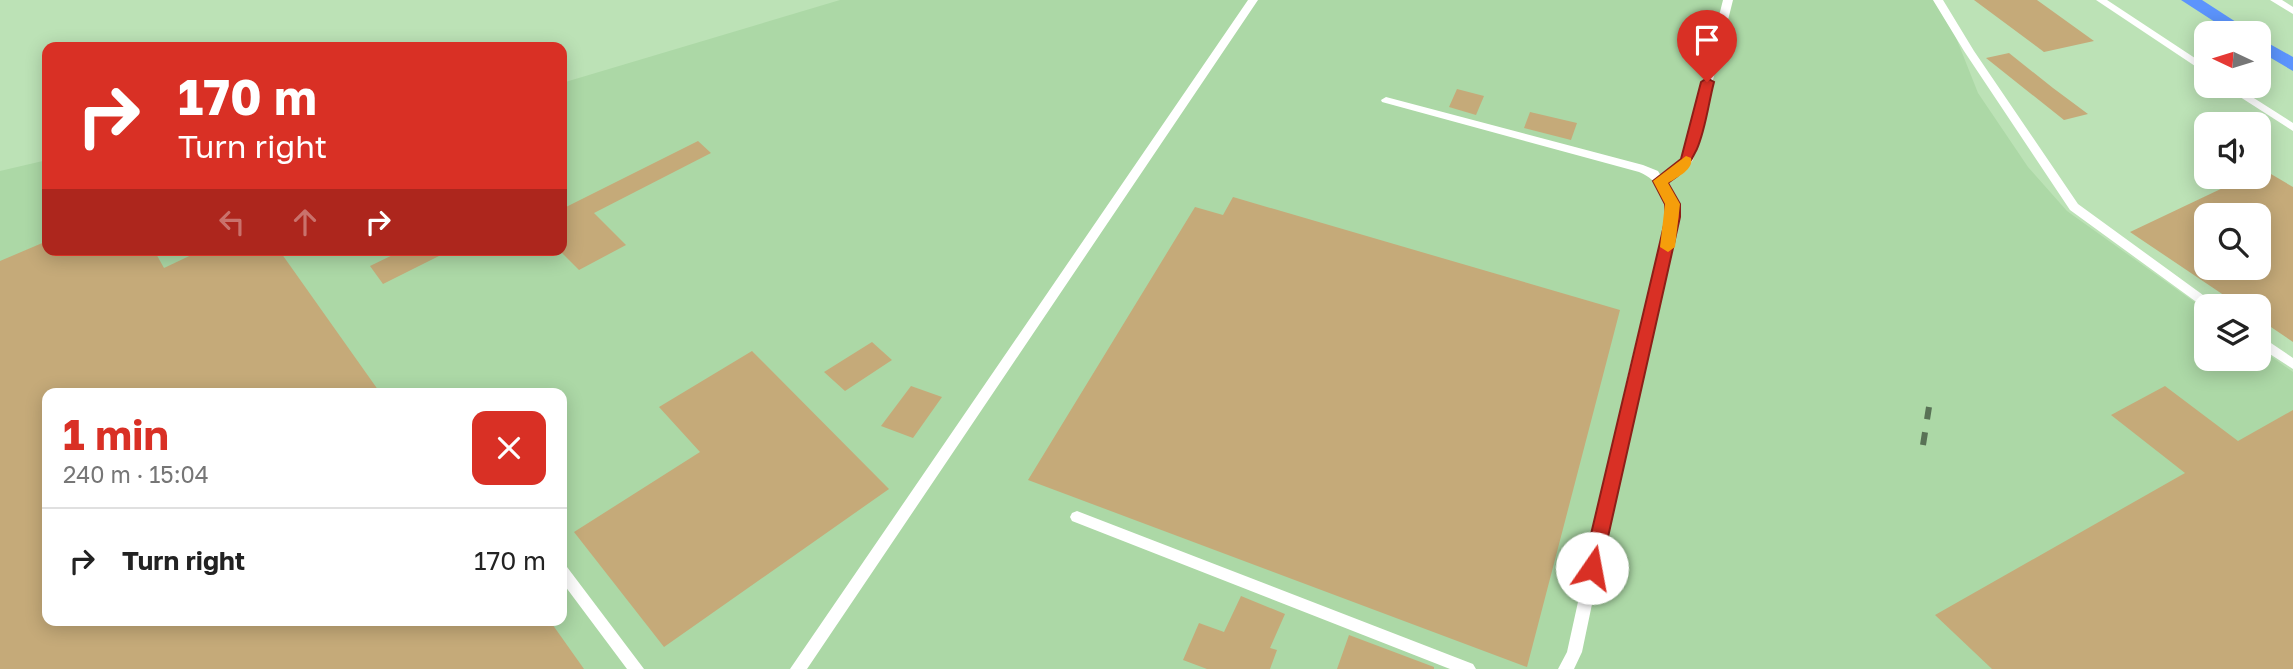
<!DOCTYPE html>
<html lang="en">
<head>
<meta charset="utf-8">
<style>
	:root { --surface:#fff; --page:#f6f6f6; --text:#222; --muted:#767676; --line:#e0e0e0; --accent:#d93025 }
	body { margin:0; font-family:"Golos Text",sans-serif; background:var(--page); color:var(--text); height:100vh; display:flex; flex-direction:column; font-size:26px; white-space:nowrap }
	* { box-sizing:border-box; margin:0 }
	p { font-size:23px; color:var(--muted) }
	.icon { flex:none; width:38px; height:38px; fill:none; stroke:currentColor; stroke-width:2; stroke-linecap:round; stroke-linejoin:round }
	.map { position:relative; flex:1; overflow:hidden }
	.details { position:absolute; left:42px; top:388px; width:525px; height:238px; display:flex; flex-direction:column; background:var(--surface); border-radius:14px; box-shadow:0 4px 18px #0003 }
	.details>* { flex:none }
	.top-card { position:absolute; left:42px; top:42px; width:525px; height:214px; border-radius:14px; box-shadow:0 4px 18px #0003; background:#d93025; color:#fff; overflow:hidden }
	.needle { width:46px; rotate:274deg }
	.fabs { position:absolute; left:2194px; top:21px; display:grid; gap:14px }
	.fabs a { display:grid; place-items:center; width:77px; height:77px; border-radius:14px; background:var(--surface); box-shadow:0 4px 18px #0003; font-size:35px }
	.pin { position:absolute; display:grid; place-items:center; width:60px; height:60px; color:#fff; margin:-72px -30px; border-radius:50% 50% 50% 0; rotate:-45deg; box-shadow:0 0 7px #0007 }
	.pin .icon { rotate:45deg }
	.me { position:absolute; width:77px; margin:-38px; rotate:12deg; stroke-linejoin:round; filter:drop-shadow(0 0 5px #0008) }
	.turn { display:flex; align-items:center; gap:24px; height:147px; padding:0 21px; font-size:32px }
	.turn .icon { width:91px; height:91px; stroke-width:2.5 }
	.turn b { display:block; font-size:49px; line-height:60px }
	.lanes { display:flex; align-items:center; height:66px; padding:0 21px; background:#0003; justify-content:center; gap:35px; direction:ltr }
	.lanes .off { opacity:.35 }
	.round { display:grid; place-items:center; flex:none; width:74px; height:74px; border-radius:14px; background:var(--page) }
	.overview { display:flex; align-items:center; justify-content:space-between; height:119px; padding:0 21px }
	h1 { font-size:42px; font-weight:700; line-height:52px; color:var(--accent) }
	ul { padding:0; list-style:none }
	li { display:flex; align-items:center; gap:21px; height:105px; padding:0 21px; border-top:2px solid var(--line) }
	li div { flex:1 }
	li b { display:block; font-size:26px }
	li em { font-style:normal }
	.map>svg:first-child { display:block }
</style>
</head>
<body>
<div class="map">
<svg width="2293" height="669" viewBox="0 0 2293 669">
	<rect width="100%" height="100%" fill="#bce2b6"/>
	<path fill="#acd8a6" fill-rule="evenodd" d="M840 0H1933L1955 35 1978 93 2028 167 2067 211 2207 311V359H2259V348L2293 372V669H0V171L47 160V250H562V83ZM47 394H562V621H47Z"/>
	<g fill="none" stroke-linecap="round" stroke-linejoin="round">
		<path fill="#5c94fc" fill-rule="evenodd" d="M2181 0H2202L2253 33H2232Z
			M2259 38 2293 57V71L2259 51Z"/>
	</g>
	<path fill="#c5aa79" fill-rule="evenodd" d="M1974 0H2037L2094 41 2044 52Z
		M2009 53 2053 88 2088 114 2064 120 1986 58Z
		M1457 89 1484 96 1476 115 1449 107Z
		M1530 112 1577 123 1571 140 1524 128Z
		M698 141 711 153 594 213 626 245 579 270 562 253V209Z
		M2259 167 2293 187V342L2259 319V306H2240L2130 232 2246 177H2259ZM2207 215H2259V268H2207Z
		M1233 197 1620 310 1527 667 1028 480 1195 207 1223 215Z
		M47 241V250H154L164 268 202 250H279L381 394H47V621H550L584 669H0V261Z
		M403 250H451L383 284 370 266Z
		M872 342 892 360 845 391 824 372Z
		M752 351 889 489 664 647 574 532 700 452 659 407Z
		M911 386 942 397 913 438 881 426Z
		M2165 386 2238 441 2293 410V669H1992L1935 615 2185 473 2111 415Z
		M1241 596 1285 614 1270 648 1277 650 1270 669H1207L1183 660 1199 623 1224 632Z
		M1349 635 1434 667V669H1337Z"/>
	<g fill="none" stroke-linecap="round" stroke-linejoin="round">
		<path fill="#fff" fill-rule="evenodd" d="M1248 0H1258L807 669H790Z
			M1723 0H1733L1693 160 1684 172 1666 182 1674 193 1679 217 1641 370 1582 652 1574 669H1558L1567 652 1629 370 1667 217C1663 196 1661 181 1639 172L1382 102 1381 100 1386 97 1643 165 1658 171 1661 176 1676 166 1683 159Z
			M1933 0H1943L1974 51 2078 204 2214 303 2216 306H2207L2206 309 2070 210 1964 51Z
			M2096 0H2107L2207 66V74Z
			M2270 0H2282L2293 7V14Z
			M2223 86H2235L2293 123V131Z
			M2259 335 2293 358V369L2259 347Z
			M1077 511 1473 664 1476 669H1450L1072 521 1070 517 1072 513Z
			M562 565 567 567 644 669H627L562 582Z"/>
		<path stroke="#597256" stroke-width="6" stroke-dasharray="13 13" stroke-linecap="butt" d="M1923 445 1929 407"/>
	</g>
	<path fill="#d93025" stroke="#8d1f18" stroke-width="2" d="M1707 78 1714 82C1704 121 1704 161 1668 183L1680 204V217L1601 568 1599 573H1585L1583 568 1666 217 1665 204 1653 181 1681 159 1701 82Z"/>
	<path fill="#f59e0b" d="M1686 156 1691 158C1694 169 1678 177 1668 183L1680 204 1675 247 1668 252 1660 247 1665 204 1653 181Z"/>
</svg>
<div class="fabs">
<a><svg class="needle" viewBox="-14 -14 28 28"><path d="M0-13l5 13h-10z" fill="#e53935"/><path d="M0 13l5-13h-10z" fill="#767676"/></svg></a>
<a><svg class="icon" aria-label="sound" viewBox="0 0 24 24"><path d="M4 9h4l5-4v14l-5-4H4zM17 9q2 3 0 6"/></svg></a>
<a><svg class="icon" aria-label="search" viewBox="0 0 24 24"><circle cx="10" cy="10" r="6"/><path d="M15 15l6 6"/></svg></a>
<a><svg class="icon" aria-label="layers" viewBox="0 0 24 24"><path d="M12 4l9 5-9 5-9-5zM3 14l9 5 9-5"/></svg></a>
</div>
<div class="pin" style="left:1707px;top:82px;background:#d93025"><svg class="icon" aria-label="arrive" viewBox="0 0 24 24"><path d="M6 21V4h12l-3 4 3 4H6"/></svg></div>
<svg class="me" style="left:1592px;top:568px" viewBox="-20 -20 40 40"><circle r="19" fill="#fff"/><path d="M0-13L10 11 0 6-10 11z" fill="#d93025"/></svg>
<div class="top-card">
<div class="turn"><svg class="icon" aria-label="right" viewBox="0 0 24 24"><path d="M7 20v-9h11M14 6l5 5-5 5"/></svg><div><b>170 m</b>Turn right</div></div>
<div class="lanes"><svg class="icon off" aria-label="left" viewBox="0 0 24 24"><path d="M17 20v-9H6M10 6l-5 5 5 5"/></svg><svg class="icon off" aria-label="ahead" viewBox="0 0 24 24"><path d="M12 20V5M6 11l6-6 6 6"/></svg><svg class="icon" aria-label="right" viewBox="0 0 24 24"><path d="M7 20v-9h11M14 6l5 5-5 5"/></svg></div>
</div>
<section class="details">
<div class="overview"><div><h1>1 min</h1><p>240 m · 15:04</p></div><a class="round" style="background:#d93025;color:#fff"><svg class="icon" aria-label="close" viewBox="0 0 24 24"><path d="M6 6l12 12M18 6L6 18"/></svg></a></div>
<ul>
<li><svg class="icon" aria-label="right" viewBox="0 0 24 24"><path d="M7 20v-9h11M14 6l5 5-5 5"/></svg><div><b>Turn right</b></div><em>170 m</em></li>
</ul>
</section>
</div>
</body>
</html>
